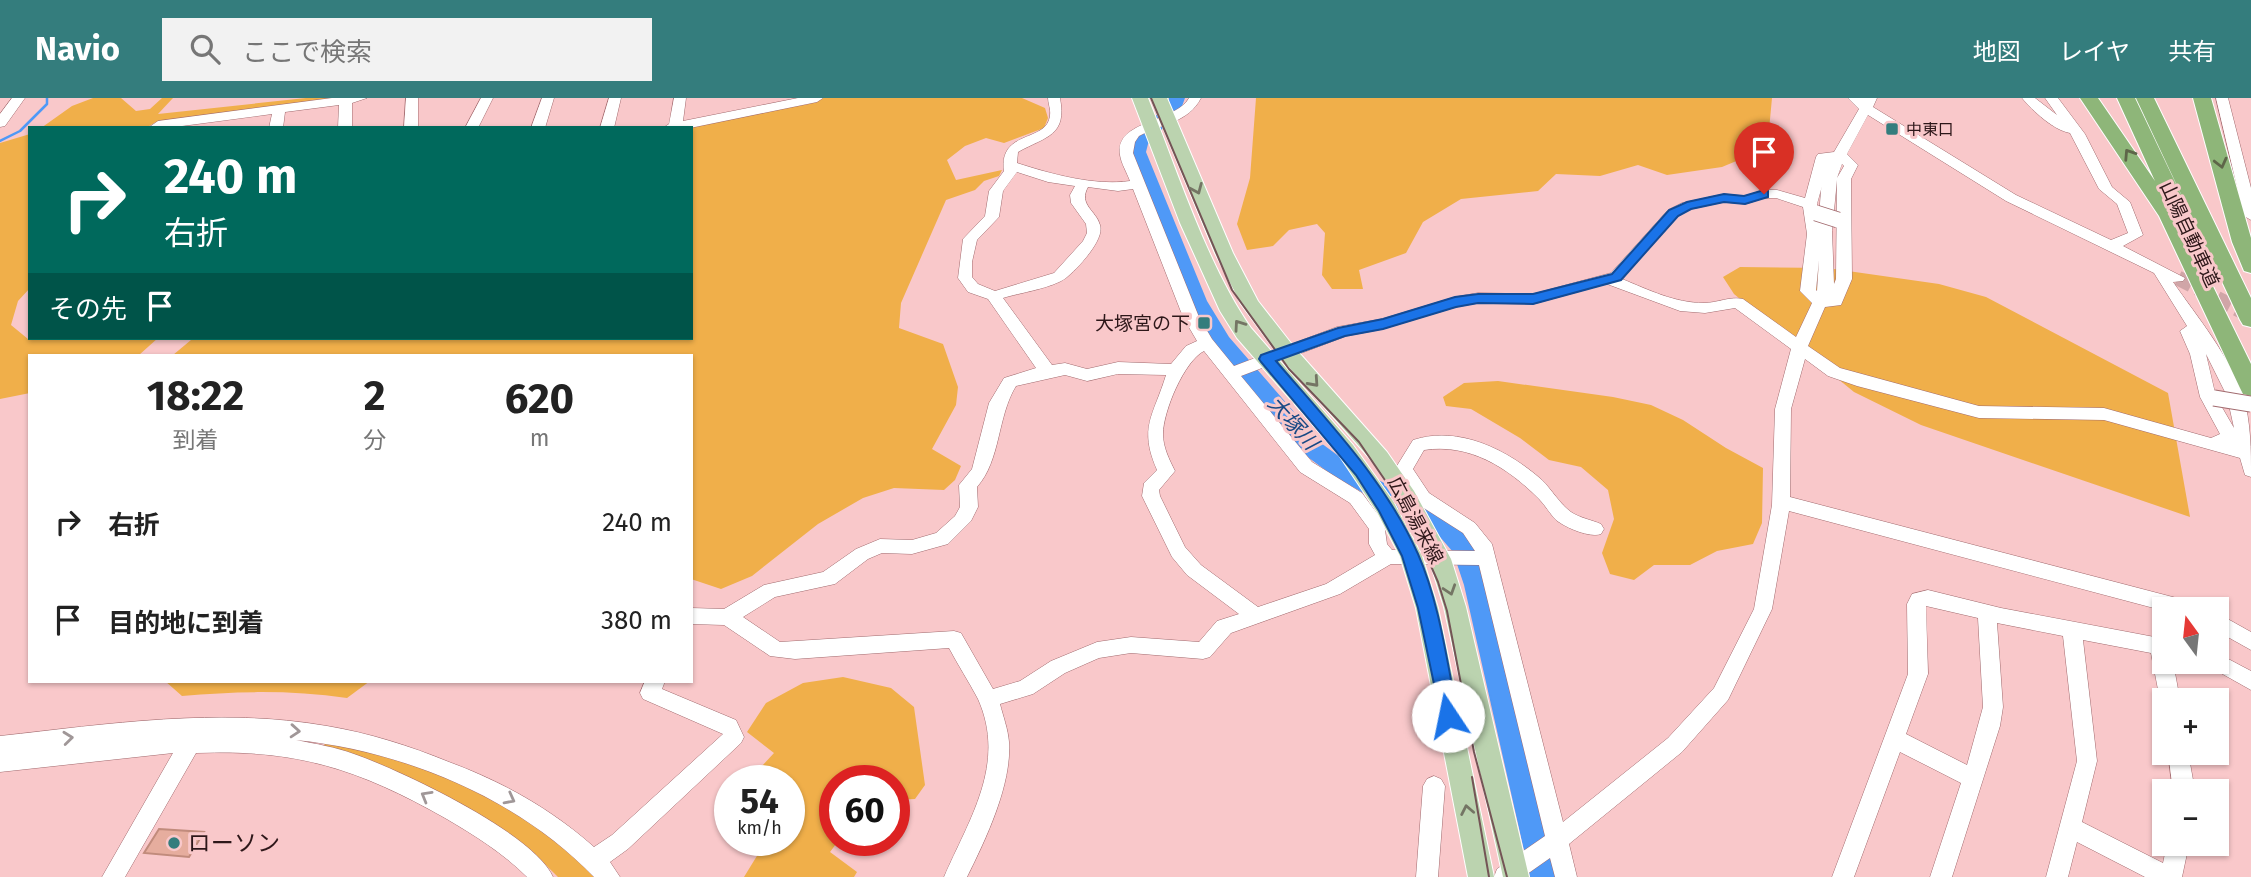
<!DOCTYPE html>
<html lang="ja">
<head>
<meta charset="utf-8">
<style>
	:root { --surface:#fff; --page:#f2f2f2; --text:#222; --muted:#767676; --accent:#347d7d }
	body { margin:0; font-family:"Fira Sans","Noto Sans JP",sans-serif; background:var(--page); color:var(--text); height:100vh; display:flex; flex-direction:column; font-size:26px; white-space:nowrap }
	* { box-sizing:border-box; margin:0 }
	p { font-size:23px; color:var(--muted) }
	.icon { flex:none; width:38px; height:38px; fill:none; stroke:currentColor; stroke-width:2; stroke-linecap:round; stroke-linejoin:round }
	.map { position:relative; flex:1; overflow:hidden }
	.sheet { position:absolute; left:28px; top:256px; width:665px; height:329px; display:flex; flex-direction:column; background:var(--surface); border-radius:0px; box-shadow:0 2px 5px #0004 }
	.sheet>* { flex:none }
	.banner { position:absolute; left:28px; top:28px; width:665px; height:214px; border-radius:0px; box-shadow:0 2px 5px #0004; background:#00695c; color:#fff; overflow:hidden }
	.needle { width:46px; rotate:345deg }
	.buttons { position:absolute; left:2152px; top:499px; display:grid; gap:14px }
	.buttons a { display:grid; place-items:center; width:77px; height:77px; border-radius:0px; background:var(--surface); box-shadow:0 2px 5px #0004; font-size:35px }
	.speed { position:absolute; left:714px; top:667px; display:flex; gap:14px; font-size:35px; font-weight:700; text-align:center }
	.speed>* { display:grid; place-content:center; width:91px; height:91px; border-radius:50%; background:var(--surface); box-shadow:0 2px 5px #0004; line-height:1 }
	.speed small { font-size:18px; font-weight:400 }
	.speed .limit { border:10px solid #d22; background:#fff; color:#111 }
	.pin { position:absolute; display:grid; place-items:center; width:60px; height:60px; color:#fff; margin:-72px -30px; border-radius:50% 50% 50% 0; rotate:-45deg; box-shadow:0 0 7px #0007 }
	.pin .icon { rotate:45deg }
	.me { position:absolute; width:77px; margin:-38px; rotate:349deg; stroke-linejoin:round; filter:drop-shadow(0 0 5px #0008) }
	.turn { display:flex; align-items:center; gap:24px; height:147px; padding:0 21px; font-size:32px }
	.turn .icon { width:91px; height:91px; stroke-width:2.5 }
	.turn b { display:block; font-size:49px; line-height:60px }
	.then { display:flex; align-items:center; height:66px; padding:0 21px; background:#0003; gap:14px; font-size:26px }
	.eta { display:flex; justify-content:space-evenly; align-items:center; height:119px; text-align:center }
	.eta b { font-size:42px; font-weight:700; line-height:49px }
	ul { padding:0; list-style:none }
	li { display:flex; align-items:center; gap:21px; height:98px; padding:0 21px }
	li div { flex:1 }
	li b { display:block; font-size:26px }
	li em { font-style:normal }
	header { display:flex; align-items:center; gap:42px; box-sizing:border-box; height:98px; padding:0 35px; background:var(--accent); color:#fff }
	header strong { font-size:33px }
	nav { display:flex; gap:38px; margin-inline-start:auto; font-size:24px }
	.search { width:490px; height:63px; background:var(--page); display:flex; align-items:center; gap:18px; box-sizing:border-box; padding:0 24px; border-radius:0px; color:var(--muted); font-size:26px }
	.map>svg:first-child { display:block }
</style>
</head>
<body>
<header>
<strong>Navio</strong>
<div class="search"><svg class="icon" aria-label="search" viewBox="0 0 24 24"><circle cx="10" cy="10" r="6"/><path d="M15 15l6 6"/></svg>ここで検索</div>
<nav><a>地図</a><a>レイヤ</a><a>共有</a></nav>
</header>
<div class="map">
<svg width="2251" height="779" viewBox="0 0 2251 779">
	<rect width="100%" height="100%" fill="#f9c8ca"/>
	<path fill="#f0af4a" d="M93 0H121L136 13 150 11 162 0H173L158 16 306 0H337L156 24 146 30H41L72 8Z
		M822 0H1022L1045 10 1048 20 1044 30 1004 45 986 40 965 48 947 62 956 82 1002 72 999 78 984 83 975 92 946 102 901 205 899 230 943 246 958 289 956 307 932 351 961 368 955 382 944 392 894 390 863 400 818 426 752 478 721 491 691 481V257H173L191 242 179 240H691V30H683L808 6Z
		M1256 0H1772L1769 32 1746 59 1722 69 1667 77 1638 67 1600 78 1556 76 1538 93 1461 101 1423 124 1406 155 1359 172 1363 191H1332L1322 177 1325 135 1317 126 1289 132 1273 148 1247 152 1237 126 1250 80Z
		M30 36V190L18 203 11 227 28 241 158 240 139 257H30V295L0 301V45Z
		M1740 169 1827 170 1939 186 1986 199 2168 295 2190 419 1921 327 1854 294 1734 196 1723 179Z
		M1498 283 1613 299 1651 307 1683 322 1726 350 1763 370 1762 425 1753 446 1717 453 1690 467H1654L1634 482 1610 476 1602 455 1614 421 1608 392 1581 369 1549 362 1520 340 1471 311 1446 308 1443 299 1464 285Z
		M843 579 891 590 914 609 925 687 915 701 894 702V682H835V742H839L830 754 857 774 854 779H744L763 748V742H789V682H749L774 655 747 634 766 605 803 585Z
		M165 583 358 584 370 583 347 600C292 592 237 593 182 598Z
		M326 644C395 659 473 684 532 723 555 739 576 761 597 779H558C490 710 411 682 323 649Z"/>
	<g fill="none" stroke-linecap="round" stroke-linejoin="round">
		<path stroke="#4f99f7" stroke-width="2.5" d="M0 43 20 33 47 6V0"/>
		<path fill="#4f99f7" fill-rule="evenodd" d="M1169 0H1185L1181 11 1148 46 1146 54 1207 203 1229 239 1321 345 1348 365 1456 425 1475 450 1488 487 1558 779H1530L1464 487 1453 454 1440 439 1332 377 1305 357 1215 249 1187 203 1128 54 1134 41 1167 6Z"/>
	</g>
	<path fill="#e6ad9e" stroke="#c18b7c" stroke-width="2" d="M159 731 204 734 189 759 144 755Z"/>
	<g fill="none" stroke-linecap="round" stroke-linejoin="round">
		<path stroke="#d0a5a7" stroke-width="15" stroke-dasharray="15 7" stroke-linecap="butt" d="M2178 180 2251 218"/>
		<defs>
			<path id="minor" d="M12 0H25L5 28 0 29V16Z
				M332 0H367L352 5V30H338L339 7 285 14 283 30H269L272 16 167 30H148L158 23Z
				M406 0H418V30H404Z
				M481 0H493L478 30H465Z
				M542 0H554L545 30H531Z
				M609 0H621L614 30H600Z
				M674 0H686L683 23 798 0H823L817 4 690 30H663L669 26Z
				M1048 0H1060C1067 38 1047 38 1018 54L1017 65C1051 76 1094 88 1130 83 1127 75 1121 65 1120 57 1114 22 1175 25 1189 0H1201C1188 25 1163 25 1139 38L1135 44 1133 55 1199 219 1212 241 1234 268 1337 229 1382 221 1455 199 1478 195 1533 196 1611 175 1668 112 1682 105 1724 96 1744 98 1764 92H1777L1805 100 1816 59 1818 56 1834 54 1859 11 1848 0H1877L1873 9 2016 97 2111 142 2128 135 2117 106 2099 91 2070 35C2053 32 2033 13 2022 0H2035L2057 17 2045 0H2058L2085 36 2112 89 2130 104 2143 137 2123 148 2185 180 2183 183 2173 184C2198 220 2229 257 2243 298 2251 324 2251 352 2251 379L2245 377 2240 360 2104 322 1979 320 1857 288 1828 278 1805 261 1791 311 1790 399 2188 503 2195 505 2197 511 2165 513 1789 413 1772 511 1728 602 1682 654 1569 746 1577 779H1555L1550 760 1523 779H1494L1497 771 1545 738 1479 467 1391 466 1340 496 1231 535 1210 559 1203 561 1131 555 1099 560 1065 575 1033 596 1000 606C1003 618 1008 631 1009 644 1012 686 986 741 967 779H944C969 721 1007 666 978 601 969 584 958 567 949 550L795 561 770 558 724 527 691 526V510L724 511 764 487 823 474 856 451 880 441 912 442 936 435 955 418 960 409 959 387 972 371 989 305 1004 280 1036 270 988 201 968 194 958 180 963 141 985 118 989 93 1004 73C998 31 1048 45 1050 17 1051 12 1048 5 1048 0ZM1868 17 2006 103 2154 175 2187 228 2180 233 2190 256 2200 299 2220 336 2211 340 2104 310 1979 308 1840 270 1808 248 1825 209 1841 207 1852 181 1851 81 1858 67 1847 56ZM1842 66 1844 68 1837 80ZM1017 74 1048 84 1075 88 1070 97 1071 105 1086 126 1087 135 1083 143 1054 175 995 193 978 186 972 179V164L977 142 999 119 1003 93ZM1837 82 1836 181 1834 186 1832 133ZM1822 88 1821 92 1819 119 1817 106ZM1088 89 1118 93 1133 91 1183 219 1197 243 1186 248 1171 266 1118 264 1087 271 1065 265 1052 267 1003 200C1019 195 1053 190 1066 180 1077 171 1105 142 1100 127 1096 112 1078 107 1088 89ZM1765 100H1776L1803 109 1807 136 1800 193 1812 205 1796 239 1743 201C1730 198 1717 205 1704 205 1675 205 1649 192 1622 181L1678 118 1691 111 1724 104 1745 106ZM1819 162 1817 193 1816 192ZM1607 186 1680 213 1705 215 1735 210 1791 251 1775 311 1772 407 1754 511 1714 590 1668 640 1563 724 1492 446 1475 425 1429 395 1413 371 1424 352C1470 345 1508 370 1539 401 1545 407 1550 416 1556 422 1566 430 1590 440 1601 436L1604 431 1601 426C1592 422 1580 420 1571 414 1560 406 1552 392 1542 382 1508 352 1459 327 1413 342L1395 371 1416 405 1463 435 1475 453 1392 452 1387 446 1384 425 1362 395 1312 364 1241 278 1346 238 1383 231 1456 209 1478 205 1533 206ZM1204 253 1300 374 1350 405 1369 431V446L1375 457 1326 486 1258 509 1201 467 1185 449 1160 398 1159 392 1175 373C1169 361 1163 349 1163 336 1163 314 1184 263 1204 253ZM2206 256 2227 298 2234 330 2216 299ZM1118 276 1166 277C1154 317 1138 329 1157 372L1144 385 1142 398 1172 459 1187 477 1239 516 1217 523 1199 544 1131 539 1097 544 1051 563 1020 583 993 591 961 535 954 533 780 544 743 519 775 499 835 486 868 461 882 455 912 456 948 446 971 423 978 409 977 389C1001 362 997 319 1016 288L1065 277 1087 283Z
				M2216 0H2228L2251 90V122L2244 118Z
				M1928 492 2001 510 2165 541V564H2173L2180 602H2165V609L2160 602 2151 555 2083 542 2097 663 2082 724 2163 765 2167 746H2189L2182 779H2145L2077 744 2068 779H2046L2077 663 2063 538 1997 525 2003 609 2000 628 1952 779H1930L1961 685 1900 654 1854 779H1832L1908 576 1907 506 1912 496ZM1926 508 1978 520 1983 609 1967 667 1906 636 1928 576Z
				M2217 515 2251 534V552L2217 533Z
				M2217 555 2251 573V592L2210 569 2207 564H2217Z
				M645 583H665L662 591 736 622 744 639 741 645 628 751 610 764 620 779H594C518 700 404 653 296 642 316 646 335 649 354 656 400 672 534 735 553 779H527C503 755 474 737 445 720 358 671 297 651 196 655L125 779H102L173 655 0 674V638C108 626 219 609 327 628 369 635 410 648 449 664 503 684 551 711 594 749L612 737 723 636 643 601 640 595Z
				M2168 654H2188L2195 693H2173Z
				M1434 678 1441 681 1445 688 1438 779H1416L1423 688 1427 681Z"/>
			<path id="major" d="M1132 0H1148C1177 72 1207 167 1251 230L1353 347 1393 403 1422 458 1438 510 1494 779H1468L1416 510 1400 458 1377 414 1339 357 1237 240 1220 213 1180 125Z
				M1151 0H1167L1233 155 1258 203 1294 249 1387 354 1414 393 1451 461 1466 509 1529 779H1503L1444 509 1429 461 1399 404 1373 364 1280 259 1241 206 1215 155Z"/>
			<path id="highway" d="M2080 0H2098L2155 83 2117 0H2135L2186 107 2183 111 2176 113 2251 266V298L2243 296 2240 290 2159 118Z
				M2136 0H2154L2251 200V229L2243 227 2240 222Z
				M2193 0H2211L2251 140V175L2244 173 2232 144Z"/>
		</defs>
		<use href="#minor" stroke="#a16a6e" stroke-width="1"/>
		<use href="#major" stroke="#fff" stroke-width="2"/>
		<use href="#highway" stroke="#fff" stroke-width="2"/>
		<use href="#minor" fill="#fff" fill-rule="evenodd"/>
		<use href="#major" fill="#bbd3af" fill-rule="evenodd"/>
		<use href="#highway" fill="#8eb679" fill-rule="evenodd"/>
		<path stroke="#745456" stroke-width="2" d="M1151 0 1232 192 1289 271 1359 344 1408 416 1438 484 1447 513 1474 654 1507 779
			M1472 679 1489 779"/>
		<defs>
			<path id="minor-bridge" d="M1816 115 1838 122
				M2214 300 2251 306"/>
		</defs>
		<use href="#minor-bridge" stroke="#a16a6e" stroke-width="17" stroke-linecap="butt"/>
		<use href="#minor-bridge" stroke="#fff" stroke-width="15"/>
	</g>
	<defs><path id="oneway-chevron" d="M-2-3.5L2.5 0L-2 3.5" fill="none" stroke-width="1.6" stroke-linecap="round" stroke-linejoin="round" transform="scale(1.75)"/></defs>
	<g stroke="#5e6649">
		<use href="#oneway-chevron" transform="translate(2129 56) rotate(-123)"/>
		<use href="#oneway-chevron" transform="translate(2221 65) rotate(76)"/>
	</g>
	<g stroke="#747564">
		<use href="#oneway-chevron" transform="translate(1197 91) rotate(67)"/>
		<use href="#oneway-chevron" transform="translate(1239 227) rotate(-125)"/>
		<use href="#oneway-chevron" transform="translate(1314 284) rotate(48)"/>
		<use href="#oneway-chevron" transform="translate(1450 492) rotate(72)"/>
		<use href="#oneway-chevron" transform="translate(1467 712) rotate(-101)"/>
	</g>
	<g stroke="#a09798">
		<use href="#oneway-chevron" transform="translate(295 633) rotate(4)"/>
		<use href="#oneway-chevron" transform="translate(68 640) rotate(-6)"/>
		<use href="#oneway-chevron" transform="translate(426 698) rotate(-150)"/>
		<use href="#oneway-chevron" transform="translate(510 701) rotate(28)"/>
	</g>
	<path fill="#1a73e8" stroke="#114b97" stroke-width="2" d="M1764 92 1768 93V99L1745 106 1724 104 1691 111 1678 118 1621 182 1533 206 1478 205 1456 209 1383 231 1345 238 1276 263C1328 324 1385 382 1418 456 1440 506 1447 565 1458 618L1455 624 1448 626 1442 624 1418 510 1402 458 1379 413 1356 377 1261 264 1259 261 1261 257 1338 230 1383 221 1455 199 1478 196H1533L1612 176 1669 112 1687 104 1724 96 1744 98Z"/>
	<g fill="#347d7d" stroke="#f9c8ca" stroke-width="2.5">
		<rect x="1885" y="24" width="14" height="14" rx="3.5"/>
		<rect x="1197" y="218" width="14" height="14" rx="3.5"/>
		<circle cx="174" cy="745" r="7"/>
	</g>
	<g text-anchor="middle" stroke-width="6" stroke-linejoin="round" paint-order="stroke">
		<g font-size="16" fill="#2d1719" stroke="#f9c8ca" text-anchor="start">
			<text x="1906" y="37">中東口</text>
		</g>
		<g font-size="19" fill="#2d1719" stroke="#f9c8ca">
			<text transform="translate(2190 136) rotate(65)" y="7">山陽自動車道</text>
			<text transform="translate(1416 422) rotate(62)" y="7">広島湯来線</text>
		</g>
		<g font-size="19" fill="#2d1719" stroke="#f9c8ca" text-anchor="end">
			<text x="1190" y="232">大塚宮の下</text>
		</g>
		<g font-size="21" font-style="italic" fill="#184985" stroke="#f9c8ca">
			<text transform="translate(1293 325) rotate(48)" y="7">大塚川</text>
		</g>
		<g font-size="23" fill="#2d1719" stroke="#f9c8ca" text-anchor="start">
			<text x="188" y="753">ローソン</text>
		</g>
	</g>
</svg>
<div class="buttons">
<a><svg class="needle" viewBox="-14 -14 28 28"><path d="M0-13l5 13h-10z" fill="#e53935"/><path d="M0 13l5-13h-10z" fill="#767676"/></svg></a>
<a>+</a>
<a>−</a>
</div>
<div class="speed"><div>54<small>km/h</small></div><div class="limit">60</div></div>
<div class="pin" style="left:1764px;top:96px;background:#d93025"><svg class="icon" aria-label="arrive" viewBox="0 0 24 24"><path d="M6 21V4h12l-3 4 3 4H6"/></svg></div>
<svg class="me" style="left:1448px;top:618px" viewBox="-20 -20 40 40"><circle r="19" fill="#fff"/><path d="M0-13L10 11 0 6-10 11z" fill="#1a73e8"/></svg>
<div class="banner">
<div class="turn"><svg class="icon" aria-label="right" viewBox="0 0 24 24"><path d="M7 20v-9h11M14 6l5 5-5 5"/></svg><div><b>240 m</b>右折</div></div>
<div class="then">その先<svg class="icon" aria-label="arrive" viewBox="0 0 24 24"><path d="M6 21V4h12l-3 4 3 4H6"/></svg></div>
</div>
<section class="sheet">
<div class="eta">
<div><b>18:22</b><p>到着</p></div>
<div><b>2</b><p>分</p></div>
<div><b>620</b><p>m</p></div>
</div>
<ul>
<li><svg class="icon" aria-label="right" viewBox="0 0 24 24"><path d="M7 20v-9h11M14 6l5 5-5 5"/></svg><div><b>右折</b></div><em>240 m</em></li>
<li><svg class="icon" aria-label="arrive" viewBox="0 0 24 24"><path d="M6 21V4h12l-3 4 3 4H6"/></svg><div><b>目的地に到着</b></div><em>380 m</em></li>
</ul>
</section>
</div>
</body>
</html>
